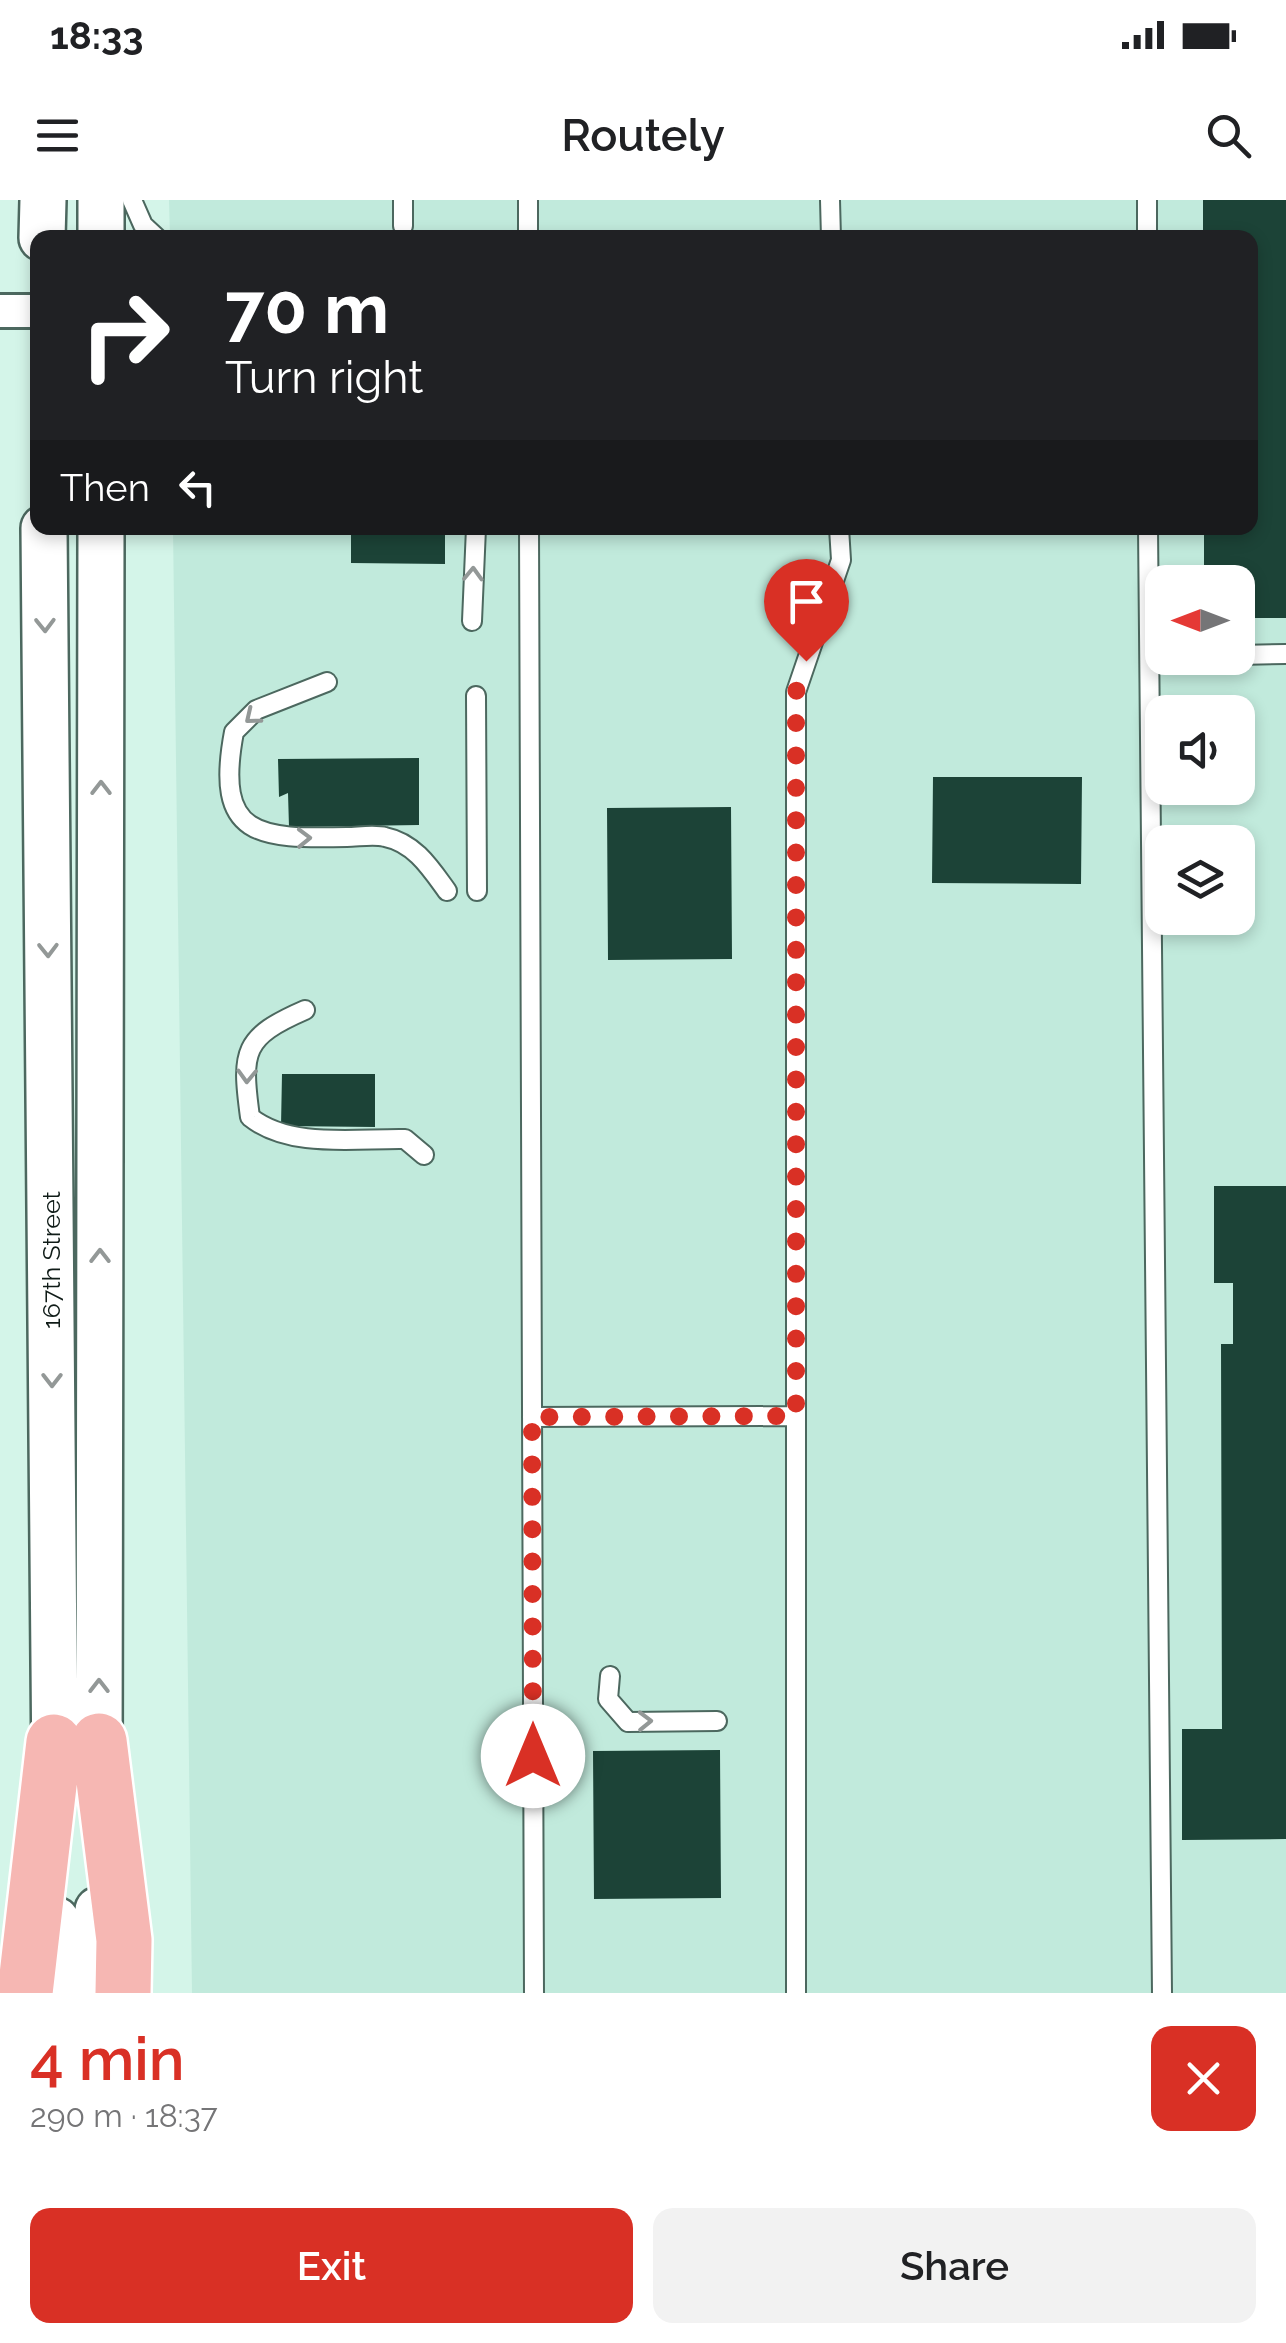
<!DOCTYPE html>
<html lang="en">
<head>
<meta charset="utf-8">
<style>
	:root { --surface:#fff; --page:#f2f2f2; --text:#202124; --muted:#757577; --accent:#d93025 }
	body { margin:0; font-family:Raleway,sans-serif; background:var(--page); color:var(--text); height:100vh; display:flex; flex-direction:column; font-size:38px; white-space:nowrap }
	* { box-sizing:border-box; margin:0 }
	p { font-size:32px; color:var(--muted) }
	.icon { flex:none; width:55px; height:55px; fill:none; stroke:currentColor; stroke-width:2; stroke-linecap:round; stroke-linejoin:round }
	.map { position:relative; height:1793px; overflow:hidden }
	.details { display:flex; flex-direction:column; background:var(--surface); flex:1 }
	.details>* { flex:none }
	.top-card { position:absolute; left:30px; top:30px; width:1228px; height:305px; border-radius:20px; box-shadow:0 5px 15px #0003; background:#202124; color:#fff; overflow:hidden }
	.needle { width:65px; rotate:270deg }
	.controls { position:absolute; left:1145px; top:365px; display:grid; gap:20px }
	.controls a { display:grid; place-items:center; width:110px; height:110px; border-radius:20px; background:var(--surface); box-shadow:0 5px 15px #0003; font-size:50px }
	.pin { position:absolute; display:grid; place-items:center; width:85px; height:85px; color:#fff; margin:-102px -42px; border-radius:50% 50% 50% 0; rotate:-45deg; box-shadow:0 0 10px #0007 }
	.pin .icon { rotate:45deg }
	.me { position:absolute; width:110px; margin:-55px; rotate:0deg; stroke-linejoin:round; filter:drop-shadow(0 0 8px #0008) }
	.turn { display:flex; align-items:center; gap:35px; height:210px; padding:0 30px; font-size:45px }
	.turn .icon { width:130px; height:130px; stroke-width:2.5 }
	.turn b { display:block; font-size:70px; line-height:85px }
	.then { display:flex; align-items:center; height:95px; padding:0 30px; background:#0003; gap:20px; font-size:38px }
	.round { display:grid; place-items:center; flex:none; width:105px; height:105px; border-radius:20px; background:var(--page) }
	.overview { display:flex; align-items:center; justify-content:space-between; height:170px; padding:0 30px }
	h1 { font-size:60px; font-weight:600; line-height:75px; color:var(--accent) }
	.button { display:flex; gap:20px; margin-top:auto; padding:20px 30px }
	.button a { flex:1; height:115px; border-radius:20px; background:var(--accent); color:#fff; font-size:40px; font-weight:600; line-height:115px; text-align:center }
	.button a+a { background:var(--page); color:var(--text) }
	.status { display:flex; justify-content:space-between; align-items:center; height:70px; padding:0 50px; background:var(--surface); direction:ltr }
	.status svg { height:28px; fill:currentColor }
	header { display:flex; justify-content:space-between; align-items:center; height:130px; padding:0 30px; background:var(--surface); font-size:45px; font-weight:600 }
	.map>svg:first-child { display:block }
</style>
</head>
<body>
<div class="status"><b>18:33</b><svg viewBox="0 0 49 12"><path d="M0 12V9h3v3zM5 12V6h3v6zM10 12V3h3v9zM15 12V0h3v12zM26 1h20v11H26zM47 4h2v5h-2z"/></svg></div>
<header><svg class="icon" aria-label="menu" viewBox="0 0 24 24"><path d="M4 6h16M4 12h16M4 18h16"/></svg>Routely<svg class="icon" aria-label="search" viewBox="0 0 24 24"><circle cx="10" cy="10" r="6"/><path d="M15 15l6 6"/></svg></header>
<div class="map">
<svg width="1286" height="1793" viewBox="0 0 1286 1793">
	<rect width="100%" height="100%" fill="#d4f5e9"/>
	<path fill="#c1eadc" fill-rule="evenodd" d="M169 0H1286V1793H192L173 328H1250V38H170ZM1162 382H1238V458H1162ZM1162 512H1238V588H1162ZM1162 642H1238V718H1162Z"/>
	<path fill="#1c4337" d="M1203 0H1286V418H1238V382H1204V328H1250V38H1203Z
		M351 328H445V364L351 363Z
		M419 558V625L289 627 288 593 279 597 278 559Z
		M933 577H1082L1081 684 932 683Z
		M731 607 732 759 608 760 607 608Z
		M282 874H375V927L281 926Z
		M1214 986H1286V1639L1182 1640V1529H1222L1221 1144H1233V1083H1214Z
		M720 1550 721 1698 594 1699 593 1551Z"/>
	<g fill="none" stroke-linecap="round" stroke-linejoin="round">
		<defs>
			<path id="lane" d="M132 0 143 25 157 38
				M528 0V38
				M830 0 831 38
				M403 26V0
				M1147 38V0
				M529 328 534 1793
				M1148 328 1162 1793
				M472 421 476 328
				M1238 455 1286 454
				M327 482 256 510 234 532C214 638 259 639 347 637 358 637 374 634 385 637 415 643 431 669 447 691
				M476 496 477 691
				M305 810C243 837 241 851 250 917 290 949 356 938 405 939L424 955
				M532 1217 796 1216
				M610 1476 608 1499 628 1522 717 1521
				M796 1793V492L841 360 839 328"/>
			<path id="street" d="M0 111H38"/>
			<path id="secondary" d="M101 0V38
				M42 38 43 0
				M44 328 55 1576
				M99 1576 101 328
				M54 1793 56 1720
				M95 1793 98 1710"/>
			<path id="highway" d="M99 1541 124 1740 123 1793
				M25 1793 54 1542"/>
		</defs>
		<use href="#lane" stroke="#4c685f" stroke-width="22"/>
		<use href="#street" stroke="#4c685f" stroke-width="38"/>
		<use href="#secondary" stroke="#4c685f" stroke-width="50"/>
		<use href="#highway" stroke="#fff" stroke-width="60"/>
		<use href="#lane" stroke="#fff" stroke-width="18"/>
		<use href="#street" stroke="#fff" stroke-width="32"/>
		<use href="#secondary" stroke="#fff" stroke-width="45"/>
		<use href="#highway" stroke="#f6b7b3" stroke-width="55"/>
	</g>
	<defs><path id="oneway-chevron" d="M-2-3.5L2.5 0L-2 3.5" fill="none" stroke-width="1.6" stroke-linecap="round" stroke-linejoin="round" transform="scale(2.5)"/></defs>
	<g stroke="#939897">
		<use href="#oneway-chevron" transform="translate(473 374) rotate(-88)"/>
		<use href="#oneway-chevron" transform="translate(45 425) rotate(89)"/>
		<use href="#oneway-chevron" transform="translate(252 517) rotate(141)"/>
		<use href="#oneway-chevron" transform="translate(101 588) rotate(-90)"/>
		<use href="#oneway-chevron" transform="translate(304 638) rotate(-1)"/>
		<use href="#oneway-chevron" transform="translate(48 750) rotate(89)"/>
		<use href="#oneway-chevron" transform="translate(247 876) rotate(92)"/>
		<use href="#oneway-chevron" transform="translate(100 1056) rotate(-90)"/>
		<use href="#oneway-chevron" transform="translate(52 1180) rotate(90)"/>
		<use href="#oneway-chevron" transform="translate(99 1486) rotate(-90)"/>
		<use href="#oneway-chevron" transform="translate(645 1521) rotate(-1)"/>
	</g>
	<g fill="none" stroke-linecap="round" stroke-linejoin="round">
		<path stroke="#d93025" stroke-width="18" stroke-dasharray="0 32.4" d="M533 1556 532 1217 796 1216V492L806 461"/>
	</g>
	<g text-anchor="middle" stroke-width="10" stroke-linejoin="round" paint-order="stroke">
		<g font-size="25" fill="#0f1b17" stroke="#fff">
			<text transform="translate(51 1060) rotate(-90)" y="9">167th Street</text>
		</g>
	</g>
</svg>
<div class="controls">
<a><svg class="needle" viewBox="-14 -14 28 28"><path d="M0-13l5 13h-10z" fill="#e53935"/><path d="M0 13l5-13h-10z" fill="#757577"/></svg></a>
<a><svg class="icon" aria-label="sound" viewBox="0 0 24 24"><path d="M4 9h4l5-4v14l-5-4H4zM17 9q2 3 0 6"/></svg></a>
<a><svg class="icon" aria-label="layers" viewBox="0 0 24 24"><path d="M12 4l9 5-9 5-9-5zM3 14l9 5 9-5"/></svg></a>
</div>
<div class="pin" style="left:806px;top:461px;background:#d93025"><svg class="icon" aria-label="arrive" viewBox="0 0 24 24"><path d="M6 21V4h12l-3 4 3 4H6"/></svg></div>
<svg class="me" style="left:533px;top:1556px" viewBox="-20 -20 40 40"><circle r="19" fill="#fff"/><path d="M0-13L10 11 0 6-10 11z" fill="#d93025"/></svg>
<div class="top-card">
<div class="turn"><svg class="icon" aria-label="right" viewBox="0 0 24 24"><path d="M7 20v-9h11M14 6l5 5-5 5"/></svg><div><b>70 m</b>Turn right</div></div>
<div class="then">Then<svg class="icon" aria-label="left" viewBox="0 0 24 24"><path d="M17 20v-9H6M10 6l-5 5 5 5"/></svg></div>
</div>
</div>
<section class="details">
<div class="overview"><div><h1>4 min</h1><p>290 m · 18:37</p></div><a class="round" style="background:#d93025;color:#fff"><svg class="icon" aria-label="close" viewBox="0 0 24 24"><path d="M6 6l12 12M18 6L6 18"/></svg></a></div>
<div class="button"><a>Exit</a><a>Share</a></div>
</section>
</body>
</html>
